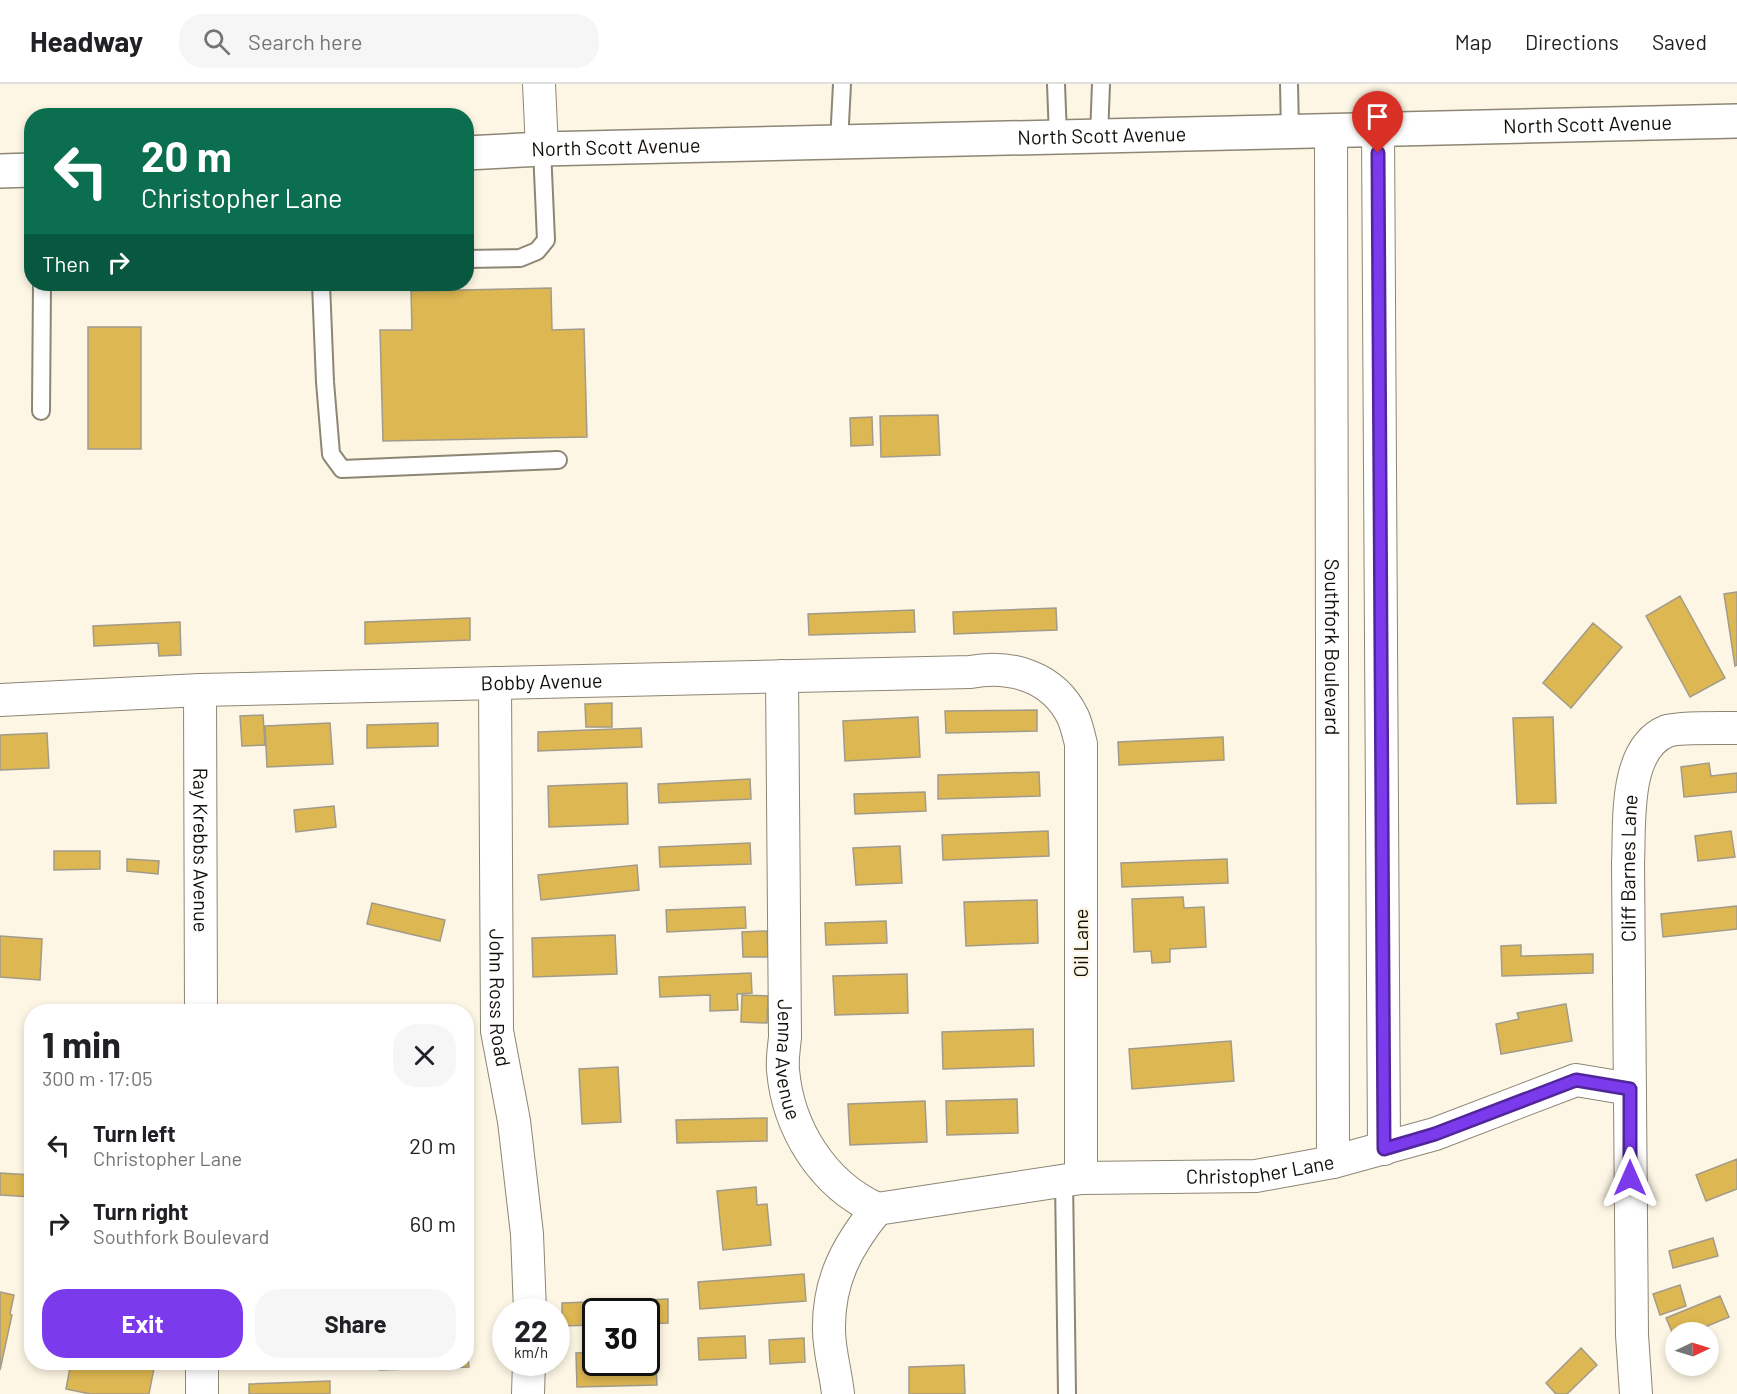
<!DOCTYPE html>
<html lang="en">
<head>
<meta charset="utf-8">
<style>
	:root { --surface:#fff; --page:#f6f6f6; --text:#202124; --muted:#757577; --line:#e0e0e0; --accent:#7c3aed }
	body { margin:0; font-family:Barlow,sans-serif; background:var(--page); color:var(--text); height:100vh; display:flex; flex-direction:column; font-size:22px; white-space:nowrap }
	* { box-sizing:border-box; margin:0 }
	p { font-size:20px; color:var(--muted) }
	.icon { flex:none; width:33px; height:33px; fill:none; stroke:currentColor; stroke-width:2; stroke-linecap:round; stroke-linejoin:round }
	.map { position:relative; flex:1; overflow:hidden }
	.drawer { position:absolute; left:24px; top:920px; width:450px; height:366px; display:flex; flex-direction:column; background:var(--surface); border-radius:24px; box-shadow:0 3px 9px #0003 }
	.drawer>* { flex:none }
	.top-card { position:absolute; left:24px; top:24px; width:450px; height:183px; border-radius:24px; box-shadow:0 3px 9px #0003; background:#0b6e4f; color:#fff; overflow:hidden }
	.needle { width:39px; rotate:86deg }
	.fabs { position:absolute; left:1665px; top:1238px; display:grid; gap:12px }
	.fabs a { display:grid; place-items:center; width:54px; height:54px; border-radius:50%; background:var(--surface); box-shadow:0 3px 9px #0003; font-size:30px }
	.speed { position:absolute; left:492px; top:1214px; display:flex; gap:12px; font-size:30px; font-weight:700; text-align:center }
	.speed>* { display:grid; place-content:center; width:78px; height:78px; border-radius:50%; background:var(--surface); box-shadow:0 3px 9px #0003; line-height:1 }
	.speed small { font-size:15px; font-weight:400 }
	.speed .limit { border:3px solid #111; border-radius:9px; background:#fff; color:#111 }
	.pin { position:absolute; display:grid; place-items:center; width:51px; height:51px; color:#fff; margin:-62px -26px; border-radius:50% 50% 50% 0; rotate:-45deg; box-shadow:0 0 6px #0007 }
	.pin .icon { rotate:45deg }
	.me { position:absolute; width:66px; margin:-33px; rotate:0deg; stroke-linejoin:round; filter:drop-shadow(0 0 4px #0008) }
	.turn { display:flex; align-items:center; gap:21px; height:126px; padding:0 18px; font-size:27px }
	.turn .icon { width:78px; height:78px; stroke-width:2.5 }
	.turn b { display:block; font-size:42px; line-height:51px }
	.then { display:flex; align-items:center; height:57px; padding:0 18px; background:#0003; gap:12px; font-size:22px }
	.round { display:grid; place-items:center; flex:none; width:63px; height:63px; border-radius:24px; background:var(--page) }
	.head { display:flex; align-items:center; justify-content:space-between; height:102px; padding:0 18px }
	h1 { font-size:36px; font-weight:700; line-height:45px }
	.cta { display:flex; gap:12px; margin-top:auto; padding:12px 18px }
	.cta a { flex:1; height:69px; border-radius:24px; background:var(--accent); color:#fff; font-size:24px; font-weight:700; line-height:69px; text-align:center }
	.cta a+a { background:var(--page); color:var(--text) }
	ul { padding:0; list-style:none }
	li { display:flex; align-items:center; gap:18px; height:78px; padding:0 18px }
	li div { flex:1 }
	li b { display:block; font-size:22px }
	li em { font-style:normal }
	header { display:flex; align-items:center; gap:36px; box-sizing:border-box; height:84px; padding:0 30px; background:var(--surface); border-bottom:2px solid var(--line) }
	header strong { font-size:28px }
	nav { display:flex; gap:33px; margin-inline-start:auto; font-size:21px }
	.search { width:420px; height:54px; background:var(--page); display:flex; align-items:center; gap:15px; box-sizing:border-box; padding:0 21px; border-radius:24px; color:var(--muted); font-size:22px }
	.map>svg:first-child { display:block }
</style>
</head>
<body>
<header>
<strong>Headway</strong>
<div class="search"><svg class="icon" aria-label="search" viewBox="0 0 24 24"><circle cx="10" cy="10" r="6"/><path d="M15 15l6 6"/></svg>Search here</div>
<nav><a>Map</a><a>Directions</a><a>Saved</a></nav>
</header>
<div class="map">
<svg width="1737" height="1310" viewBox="0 0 1737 1310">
	<rect width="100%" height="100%" fill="#fef6e4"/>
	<path fill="#ddb752" stroke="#a29b8a" stroke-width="1.5" d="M551 204 552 246 584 245 587 353 383 357 380 246H412L411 207Z
		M88 243H141V365H88Z
		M938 331 940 371 881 373 880 332Z
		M872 333 873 361 851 362 850 334Z
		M1737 508V581L1735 582 1724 510Z
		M1680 512 1725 594 1690 613 1646 532Z
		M1056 524 1057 546 954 550 953 528Z
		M914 526 915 548 809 551 808 530Z
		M470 534V556L365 560V538Z
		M180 538 181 571 159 572 158 559 94 562 93 542Z
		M1593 539 1622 563 1571 624 1543 599Z
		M612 619V643H586L585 620Z
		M1037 626V647L946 649 945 627Z
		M263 631 265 661 242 662 240 632Z
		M918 633 920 673 845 677 843 637Z
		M1553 633 1556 719 1517 720 1513 634Z
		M330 639 333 680 267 683 265 642Z
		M438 639V662L367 664V641Z
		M641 644 642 663 538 667V648Z
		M47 649 49 684 0 686V651Z
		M1223 653 1224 676 1119 681 1118 658Z
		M1709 679 1711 692 1737 689V708L1684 713 1681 683Z
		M1039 688 1040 712 938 715V691Z
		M750 695 751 715 659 719 658 700Z
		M627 699 628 740 549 743 548 702Z
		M925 708 926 727 855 730 854 710Z
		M334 722 336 743 296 748 294 726Z
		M1048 747 1049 772 943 776 942 751Z
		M1731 747 1735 773 1698 777 1695 752Z
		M750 759 751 780 660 783 659 763Z
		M900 762 902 799 856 801 853 764Z
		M54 767H100V785L54 786Z
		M127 775 159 777 158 790 127 787Z
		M1227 775 1228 799 1122 803 1121 779Z
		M637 781 639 806 541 816 538 791Z
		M1183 813 1184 824 1204 823 1206 863 1170 865V878L1152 879 1151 867 1134 868 1132 815Z
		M1037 816 1038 859 966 862 964 818Z
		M372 819 445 836 440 857 367 840Z
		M1737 822V845L1663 853 1661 830Z
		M745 823 746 844 667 848 666 826Z
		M886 837 887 859 826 861 825 839Z
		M767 847 768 873H743L742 848Z
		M615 851 617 890 533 893 532 854Z
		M0 852 42 855 40 896 0 893Z
		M1521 861V872L1593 870V889L1502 892 1501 862Z
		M751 889 752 909 737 910 738 926 710 927V911L660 913 659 893Z
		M907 890 908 929 835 931 833 892Z
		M742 911 768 912 767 939 741 938Z
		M1566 920 1572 957 1501 970 1496 940 1519 935 1517 929Z
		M1033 945 1034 982 943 985 942 948Z
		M1231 957 1234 997 1132 1005 1129 965Z
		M618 983 621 1038 582 1040 579 985Z
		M1017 1015 1018 1049 947 1051 946 1017Z
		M925 1017 927 1058 850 1061 848 1020Z
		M767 1034V1057L677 1059 676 1036Z
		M1737 1075V1105L1706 1117 1696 1091Z
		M0 1089 32 1091V1113L0 1111Z
		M756 1103 757 1121 767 1120 771 1161 723 1166 717 1107Z
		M1713 1154 1718 1172 1673 1184 1669 1167Z
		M804 1190 806 1217 700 1225 698 1198Z
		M1680 1201 1686 1222 1660 1231 1653 1210Z
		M0 1208 14 1211 10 1230 12 1231 0 1286Z
		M1720 1212 1729 1233 1693 1248H1676L1675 1255 1666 1234Z
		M668 1215V1239L646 1240V1227H596V1241L562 1242V1219Z
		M745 1252 746 1274 699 1276 698 1254Z
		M804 1254 805 1278 770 1280 769 1256Z
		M466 1259 469 1283 380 1286V1278H466Z
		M1581 1264 1597 1281 1567 1310H1556L1546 1299Z
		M646 1266H655L657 1301 577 1303 576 1269 596 1268V1278H646Z
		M71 1278H125L154 1284 149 1310H90L66 1305Z
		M964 1281 965 1310H909V1283Z
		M330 1297V1310H249V1300Z"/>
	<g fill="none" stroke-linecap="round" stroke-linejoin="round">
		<defs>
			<path id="service" d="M1056 0 1058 53
				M1289 0 1290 48
				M1099 53 1101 0
				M839 59 842 0
				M466 175 520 174 537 167 546 156 542 65
				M321 200 325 298 331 370 342 385 558 376
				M41 327 42 200
				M1064 1096 1067 1310"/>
			<g id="minor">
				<path d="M539 0 542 65"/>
				<path d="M1378 45 1384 1065"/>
				<path id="s1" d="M1331 47 1333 1078"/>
				<path id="s2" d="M782 592 785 953C784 964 782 975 783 986 788 1044 822 1100 877 1125"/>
				<path id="s3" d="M495 599 497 947 514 1037 527 1150 530 1227"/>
				<path id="s4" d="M200 606 201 927"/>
				<path id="s5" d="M0 616 200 606 970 588C1011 580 1054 593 1073 633 1077 642 1079 652 1081 660V1094"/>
				<path id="s6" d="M877 1125 1081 1094 1256 1092 1333 1078 1435 1050 1576 996 1630 1005"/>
				<path d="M202 1278V1310"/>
				<path d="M528 1310 529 1278"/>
				<path d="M838 1310C836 1289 829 1267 829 1246 828 1197 847 1162 877 1125"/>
				<path id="s7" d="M1636 1310 1632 1251 1628 779C1630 740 1623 665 1667 647 1677 643 1723 644 1737 644"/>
			</g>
			<g id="secondary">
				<path id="s8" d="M466 69 542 65 1737 37"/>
				<path d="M0 87 32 86"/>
			</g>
		</defs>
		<use href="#service" stroke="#8d8675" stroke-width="20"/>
		<use href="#minor" stroke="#8d8675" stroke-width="34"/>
		<use href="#secondary" stroke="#8d8675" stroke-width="36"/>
		<use href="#service" stroke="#fff" stroke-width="16"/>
		<use href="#minor" stroke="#fff" stroke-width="32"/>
		<use href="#secondary" stroke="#fff" stroke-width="33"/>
	</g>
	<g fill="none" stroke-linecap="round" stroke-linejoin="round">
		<defs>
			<path id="route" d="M1378 69 1384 1065 1435 1050 1576 996 1630 1005V1094"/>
		</defs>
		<use href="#route" stroke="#51269a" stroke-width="15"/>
		<use href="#route" stroke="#7c3aed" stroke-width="10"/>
	</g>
	<g text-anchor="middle" stroke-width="4.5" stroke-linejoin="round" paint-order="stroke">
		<g font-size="20" fill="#120f09" stroke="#fef6e4">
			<text dy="7" stroke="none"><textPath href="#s8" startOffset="1122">North Scott Avenue</textPath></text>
			<text dy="7" stroke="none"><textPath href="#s8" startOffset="636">North Scott Avenue</textPath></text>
			<text dy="7" stroke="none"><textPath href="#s8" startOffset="150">North Scott Avenue</textPath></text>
			<text dy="7" stroke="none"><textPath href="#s1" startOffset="516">Southfork Boulevard</textPath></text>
			<text dy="7" stroke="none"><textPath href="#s5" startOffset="542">Bobby Avenue</textPath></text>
			<text dy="7" stroke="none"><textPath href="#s4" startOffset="160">Ray Krebbs Avenue</textPath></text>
			<text dy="7" stroke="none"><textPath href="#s7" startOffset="526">Cliff Barnes Lane</textPath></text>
			<text transform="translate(1081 859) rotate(-90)" y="7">Oil Lane</text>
			<text dy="7" stroke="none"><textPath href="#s3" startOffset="315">John Ross Road</textPath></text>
			<text dy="7" stroke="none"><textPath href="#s2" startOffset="384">Jenna Avenue</textPath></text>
			<text dy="7" stroke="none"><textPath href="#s6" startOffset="386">Christopher Lane</textPath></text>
		</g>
	</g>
</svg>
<div class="fabs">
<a><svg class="needle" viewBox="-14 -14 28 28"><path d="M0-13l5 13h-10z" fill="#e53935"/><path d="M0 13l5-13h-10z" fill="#757577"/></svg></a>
</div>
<div class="speed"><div>22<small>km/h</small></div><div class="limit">30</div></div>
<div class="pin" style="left:1378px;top:69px;background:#d93025"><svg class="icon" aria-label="arrive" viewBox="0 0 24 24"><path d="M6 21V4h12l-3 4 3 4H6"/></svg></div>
<svg class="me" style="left:1630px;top:1094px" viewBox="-20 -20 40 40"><path d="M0-17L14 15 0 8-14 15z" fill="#7c3aed" stroke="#fff" stroke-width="4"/></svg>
<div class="top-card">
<div class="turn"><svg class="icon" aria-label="left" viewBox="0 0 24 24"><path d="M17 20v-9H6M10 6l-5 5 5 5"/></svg><div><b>20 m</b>Christopher Lane</div></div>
<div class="then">Then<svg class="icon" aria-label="right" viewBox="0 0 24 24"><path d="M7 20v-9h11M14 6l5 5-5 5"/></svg></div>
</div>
<section class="drawer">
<div class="head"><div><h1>1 min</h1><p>300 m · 17:05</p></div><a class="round"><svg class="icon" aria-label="close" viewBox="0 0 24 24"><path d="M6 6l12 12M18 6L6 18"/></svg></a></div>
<ul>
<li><svg class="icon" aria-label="left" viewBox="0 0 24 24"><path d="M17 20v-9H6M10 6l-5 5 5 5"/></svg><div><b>Turn left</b><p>Christopher Lane</p></div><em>20 m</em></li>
<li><svg class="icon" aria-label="right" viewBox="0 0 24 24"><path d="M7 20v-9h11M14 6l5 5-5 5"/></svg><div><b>Turn right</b><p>Southfork Boulevard</p></div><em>60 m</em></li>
</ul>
<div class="cta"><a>Exit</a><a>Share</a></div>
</section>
</div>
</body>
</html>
